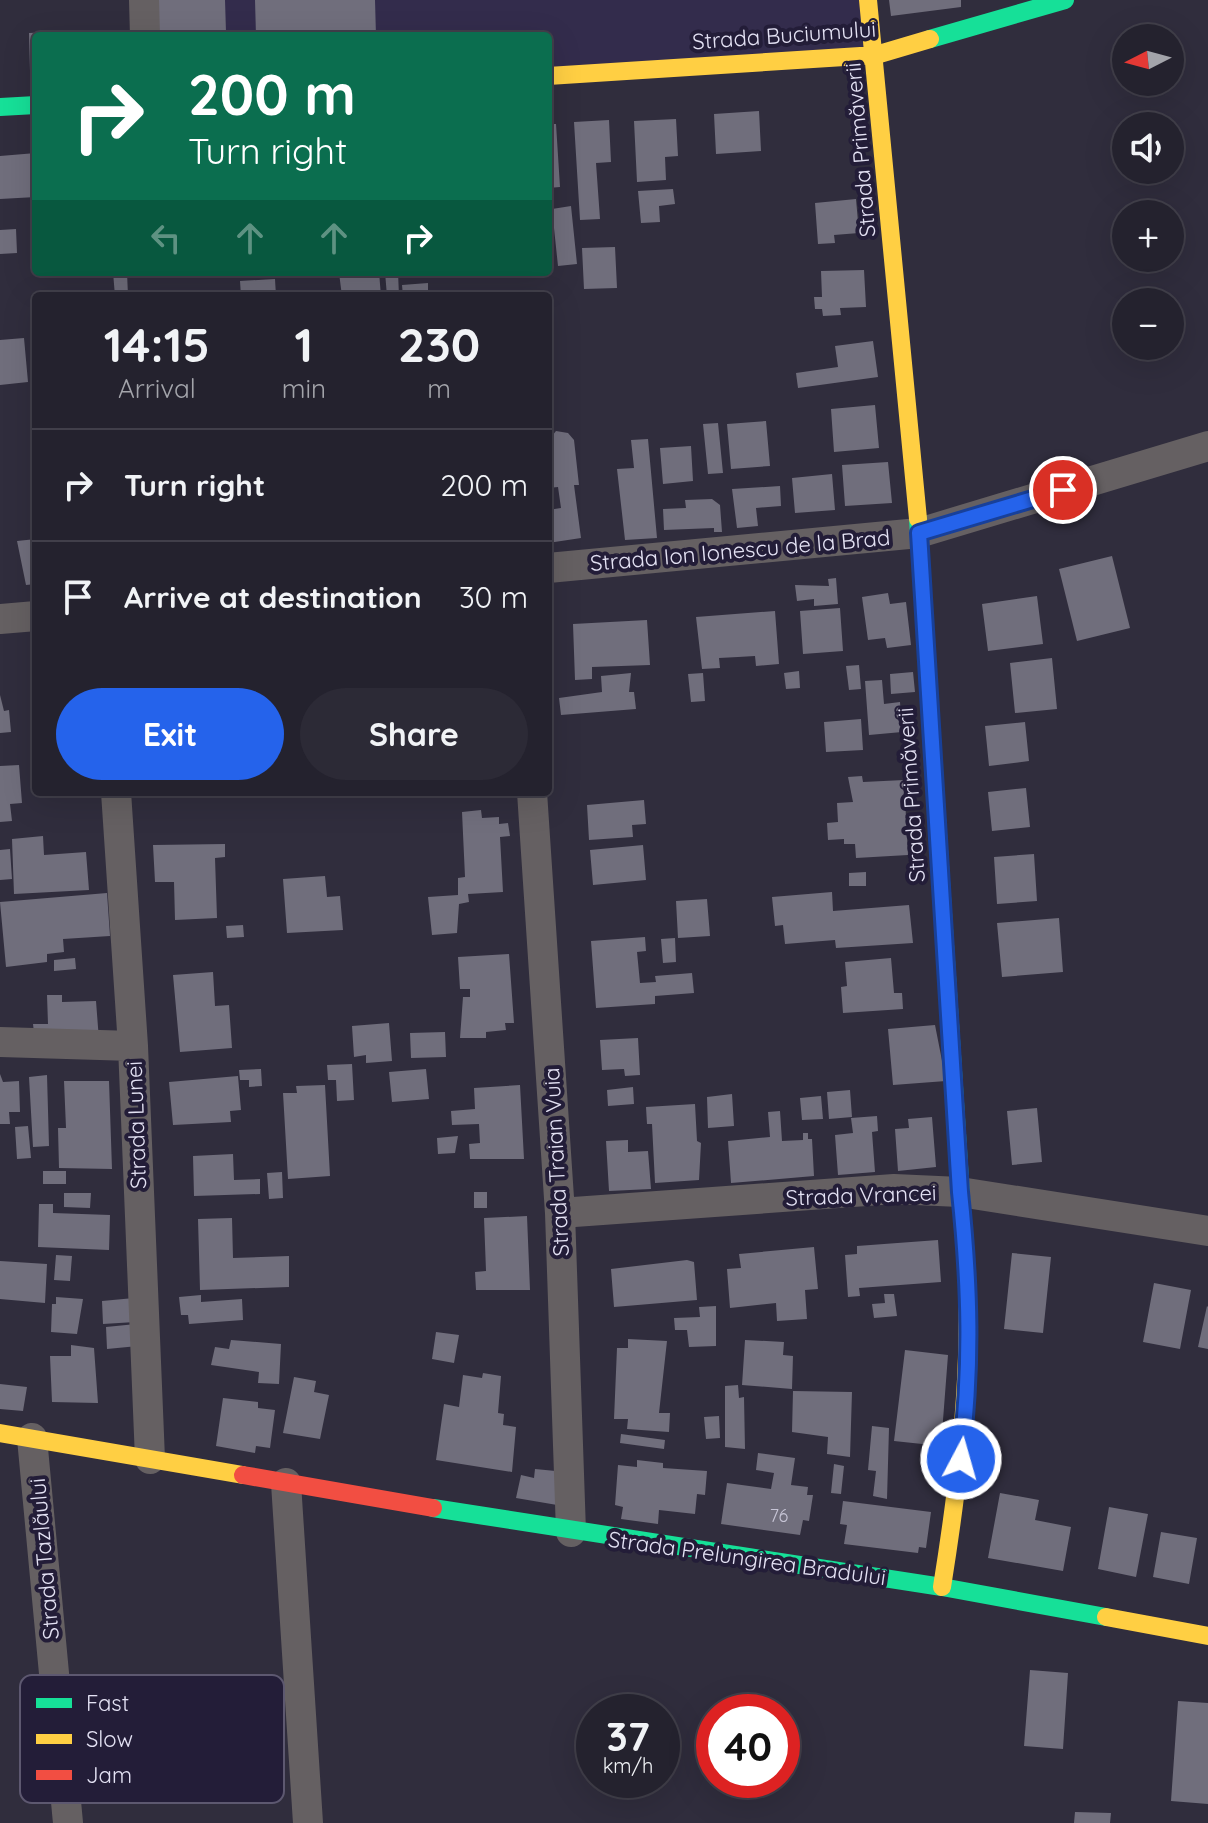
<!DOCTYPE html>
<html lang="en">
<head>
<meta charset="utf-8">
<style>
	:root { --surface:#24222e; --page:#2c2a36; --text:#f1f3f6; --muted:#a3a4aa; --line:#413f4a; --accent:#2563eb }
	body { margin:0; font-family:Quicksand,sans-serif; background:var(--page); color:var(--text); height:100vh; display:flex; flex-direction:column; font-size:30px; white-space:nowrap }
	* { box-sizing:border-box; margin:0 }
	p { font-size:26px; color:var(--muted) }
	.icon { flex:none; width:44px; height:44px; fill:none; stroke:currentColor; stroke-width:2; stroke-linecap:round; stroke-linejoin:round }
	.map { position:relative; flex:1; overflow:hidden }
	.panel { position:absolute; left:32px; top:292px; width:520px; height:504px; display:flex; flex-direction:column; background:var(--surface); border-radius:8px; box-shadow:0 8px 32px #0002,0 0 0 2px var(--line) }
	.panel>* { flex:none }
	.top-card { position:absolute; left:32px; top:32px; width:520px; height:244px; border-radius:8px; box-shadow:0 8px 32px #0002,0 0 0 2px var(--line); background:#0b6e4f; color:#fff; overflow:hidden }
	.needle { width:52px; rotate:264deg }
	.controls { position:absolute; left:1112px; top:24px; display:grid; gap:16px }
	.controls a { display:grid; place-items:center; width:72px; height:72px; border-radius:50%; background:var(--surface); box-shadow:0 8px 32px #0002,0 0 0 2px var(--line); font-size:40px }
	.speed { position:absolute; left:576px; top:1694px; display:flex; gap:16px; font-size:40px; font-weight:700; text-align:center }
	.speed>* { display:grid; place-content:center; width:104px; height:104px; border-radius:50%; background:var(--surface); box-shadow:0 8px 32px #0002,0 0 0 2px var(--line); line-height:1 }
	.speed small { font-size:20px; font-weight:400 }
	.speed .limit { border:12px solid #d22; background:#fff; color:#111 }
	.pin { position:absolute; display:grid; place-items:center; width:68px; height:68px; color:#fff; margin:-34px; border:4px solid #fff; border-radius:50%; box-shadow:0 2px 8px #0007 }
	.me { position:absolute; width:88px; margin:-44px; rotate:6deg; stroke-linejoin:round; filter:drop-shadow(0 0 6px #0008) }
	.turn { display:flex; align-items:center; gap:28px; height:168px; padding:0 24px; font-size:36px }
	.turn .icon { width:104px; height:104px; stroke-width:2.5 }
	.turn b { display:block; font-size:56px; line-height:68px }
	.lanes { display:flex; align-items:center; height:76px; padding:0 24px; background:#0003; justify-content:center; gap:40px; direction:ltr }
	.lanes .off { opacity:.35 }
	.eta { display:flex; justify-content:space-evenly; align-items:center; height:136px; text-align:center }
	.eta b { font-size:48px; font-weight:800; line-height:56px }
	.primary-button { display:flex; gap:16px; margin-top:auto; padding:16px 24px }
	.primary-button a { flex:1; height:92px; border-radius:48px; background:var(--accent); color:#fff; font-size:32px; font-weight:800; line-height:92px; text-align:center }
	.primary-button a+a { background:var(--page); color:var(--text) }
	ul { padding:0; list-style:none }
	li { display:flex; align-items:center; gap:24px; height:112px; padding:0 24px; border-top:2px solid var(--line) }
	li div { flex:1 }
	li b { display:block; font-size:30px }
	li em { font-style:normal }
	.map>svg:first-child { display:block }
</style>
</head>
<body>
<div class="map">
<svg width="1208" height="1823" viewBox="0 0 1208 1823">
	<rect width="100%" height="100%" fill="#302d3d"/>
	<path fill="#332c4c" d="M224 0H869L876 55 548 76V36H226Z"/>
	<path fill="#706e7c" d="M151 0H225L226 32 153 36Z
		M255 0H375L376 36H256Z
		M889 0H961V7L891 16Z
		M71 31V36H36V71H30L29 33Z
		M759 111 761 151 716 154 714 114Z
		M676 119 678 156 665 157 666 180 637 182 634 121Z
		M609 120 611 162 596 163 600 219 580 220 574 122Z
		M548 124H556L560 187 548 188Z
		M36 153V197L0 199V156Z
		M673 189 675 204 659 206 660 222 641 223 638 191Z
		M856 199 859 233 834 235 835 243 818 244 815 203Z
		M571 206 577 264 558 266 552 209Z
		M16 229 17 253 0 254V230Z
		M615 247 617 288 584 289 582 248Z
		M864 270 866 307 840 308 841 315 823 316 822 309H815L814 297H822L821 271Z
		M113 272H127L128 296H115Z
		M379 272 381 296H342L339 273Z
		M385 272H398L399 296H387Z
		M275 279 276 296H241L240 281Z
		M428 283V296H403L402 285Z
		M24 338 28 382 0 385V340Z
		M873 341 878 377 798 388 796 373 838 367 835 346Z
		M875 405 879 448 834 452 831 409Z
		M766 421 770 466 731 469 727 424Z
		M718 423 723 473 708 474 703 424Z
		M556 431 568 433 574 440 579 485H574L581 538 548 543V510L561 508 558 487 548 488V441Z
		M648 439 657 538 625 540 617 469 634 468 631 440Z
		M691 446 693 481 663 484 660 448Z
		M888 462 892 503 845 506 842 465Z
		M832 474 835 510 795 513 792 478Z
		M780 486 781 506 756 508 758 526 737 528 732 489Z
		M712 499 720 505 722 532H714V528L664 530 663 509 686 508 685 500Z
		M36 539V584L26 585 17 541Z
		M1112 556 1130 628 1077 641 1059 569Z
		M836 578 838 604 814 606V599L797 601 795 585 829 586 828 579Z
		M888 593 890 604 906 602 911 645 887 648 885 638 868 640 862 597Z
		M1037 596 1043 644 988 651 982 604Z
		M840 608 843 651 803 654 800 611Z
		M775 611 779 664 756 666 755 656 738 657 719 658 720 668 702 669 696 617Z
		M647 620 650 665 592 667V679L575 680 573 624Z
		M1052 658 1057 709 1015 713 1010 663Z
		M859 665 861 689 849 690 846 666Z
		M799 671 800 688 786 689 784 673Z
		M913 672 915 692 891 694 890 674Z
		M631 673 629 692H634L636 709 561 715 559 698 602 692 601 676Z
		M703 673 705 701 691 702 688 674Z
		M882 680 884 704 900 702 902 732 869 735 865 681Z
		M0 695 4 711 9 710 11 732 0 733Z
		M861 719 863 750 826 752 824 722Z
		M1025 722 1029 761 989 766 985 726Z
		M19 765 22 803 10 804 12 821 0 822V766Z
		M862 776 863 782 904 780 908 855 856 858 855 844H844V839L828 840 827 823 838 822 837 803 853 802 848 777Z
		M1026 788 1030 827 992 831 988 792Z
		M644 800 646 824 632 825 633 837 589 840 587 805Z
		M481 810 482 818 499 817V824L508 823 510 836 500 837 503 892 468 894 469 902 459 904 457 933 432 935 428 897 458 895V878L465 877 462 812Z
		M43 836 44 855 86 852 89 890 14 894 12 839Z
		M225 844V857L215 858 217 918 175 920 174 882H155L153 845Z
		M643 845 646 880 593 885 590 850Z
		M10 849 12 879 0 880V850Z
		M1034 854 1037 901 997 904 994 857Z
		M866 872V886H849V873Z
		M325 876 327 897 340 896 343 930 287 933 283 879Z
		M832 892 833 911 909 905 913 943 836 948 835 940 785 944 783 925 775 926 772 897Z
		M107 893 110 936 63 939 64 952 47 954V962L6 967 0 902Z
		M707 899 710 936 678 938 676 901Z
		M1059 918 1063 972 1002 977 997 923Z
		M243 925 244 937 227 938 226 926Z
		M645 937 646 951 637 952 640 983 656 982 655 976 692 973 694 993 655 996V1004L596 1008 591 941Z
		M675 938 676 962 663 963 661 939Z
		M509 954 514 1023H505L506 1030 486 1032V1038H460L463 997H470V989H460L458 957Z
		M75 958 76 969 54 971V960Z
		M891 958 894 993H902L903 1009 843 1013 841 987 847 986 845 962Z
		M213 972 215 1006 229 1005 232 1048 180 1052 173 975Z
		M47 995H62V1002L96 1001 99 1040 35 1042 33 1024H48Z
		M389 1023 392 1061 366 1063V1055L354 1057 352 1026Z
		M935 1025 946 1081 893 1085 888 1029Z
		M445 1032 446 1057 411 1058 410 1033Z
		M638 1038 640 1075 625 1076 624 1069 602 1070 600 1040Z
		M352 1064 354 1100 337 1101 336 1080H328L327 1065Z
		M261 1069 262 1086 249 1087V1080H240L239 1070Z
		M426 1069 429 1099 392 1102 389 1072Z
		M0 1074 3 1082 19 1081 20 1112H9L10 1124H0Z
		M47 1075 49 1146 33 1147 29 1077Z
		M238 1076 241 1110 230 1111 231 1122 173 1125 169 1082Z
		M64 1081H109L112 1169 59 1168 58 1128H66Z
		M325 1085 330 1176 288 1179 283 1093H297L296 1086Z
		M520 1085 524 1159H470L469 1144 480 1143 479 1124 452 1125 451 1111 475 1109 474 1088Z
		M633 1087 634 1104 608 1106 607 1090Z
		M850 1090 852 1117 829 1119 827 1092Z
		M732 1094 734 1126 708 1128 707 1097Z
		M821 1096 823 1119 802 1120 800 1098Z
		M695 1104 697 1141 701 1143 699 1180 655 1183 652 1124H647L646 1107Z
		M1037 1108 1042 1162 1012 1165 1007 1111Z
		M780 1111 782 1141 803 1140V1133H808V1139H812L814 1176 731 1183 728 1141 770 1137 768 1112Z
		M877 1116 878 1131 872 1132 875 1172 838 1175 835 1135 853 1133 851 1118Z
		M932 1117 936 1167 898 1171 895 1129 909 1128 908 1119Z
		M28 1126 31 1158 17 1159 15 1127Z
		M458 1136 455 1153 438 1154 437 1138Z
		M628 1140V1152L648 1151 651 1189 609 1191 606 1141Z
		M233 1154 234 1180 260 1179V1194L194 1196 193 1156Z
		M43 1171H66V1184H43Z
		M282 1172 283 1198 269 1199 267 1173Z
		M474 1192H487V1208H474Z
		M64 1193H91L90 1208 64 1207Z
		M39 1204H53V1213L110 1215 109 1250 38 1247Z
		M527 1216 530 1290H476L475 1272 486 1271 484 1218Z
		M232 1218 233 1258 289 1256V1287L200 1290 198 1219Z
		M938 1240 941 1282 859 1288 860 1296 848 1297 845 1255 857 1254V1246Z
		M814 1247 818 1289 805 1290 807 1319 777 1321 776 1303 730 1308 727 1269 741 1268 739 1254Z
		M1012 1253 1051 1257 1043 1333 1004 1329Z
		M56 1255 72 1256 70 1281 54 1280Z
		M687 1260 694 1262 697 1300 614 1307 611 1269Z
		M0 1261 47 1264 45 1303 0 1299Z
		M1154 1283 1191 1290 1180 1349 1143 1342Z
		M884 1294H894L897 1316 874 1318 872 1304 885 1303Z
		M201 1295V1302L242 1299 243 1320 189 1324 188 1315H181L179 1297Z
		M56 1297 83 1299 77 1334 51 1332 52 1304H56Z
		M134 1298 135 1322 103 1324 102 1301Z
		M716 1306V1346L689 1347 687 1330H675L674 1318 700 1317 699 1307Z
		M1207 1306 1208 1307V1349L1198 1347Z
		M136 1324 138 1346 107 1349 106 1327Z
		M436 1332 459 1335 454 1363 432 1359Z
		M628 1339 667 1341 659 1413H670L669 1432 627 1429 628 1419H614L617 1348H628Z
		M231 1340 281 1344 279 1384 258 1383 259 1372 211 1365 215 1347 229 1349Z
		M745 1340 784 1342 783 1355 793 1356 792 1389 742 1385Z
		M71 1345 94 1348 98 1403 52 1402 50 1356H71Z
		M905 1350 948 1355 941 1446 894 1441Z
		M483 1373 501 1376 498 1413 504 1414 503 1425 516 1427 512 1472 436 1460 444 1404 459 1407 463 1375 482 1378Z
		M294 1377 316 1381 314 1392 329 1395 320 1439 283 1433Z
		M0 1384 27 1387 23 1411 0 1409Z
		M738 1385 739 1398 744 1397 745 1449 725 1447V1386Z
		M793 1391 852 1392 850 1457 827 1454 828 1437 792 1432Z
		M223 1398 258 1402V1408L275 1410 270 1448 256 1446 255 1453 216 1446Z
		M719 1416 720 1438 706 1439 704 1417Z
		M872 1426 889 1428 887 1499 873 1496 876 1471 868 1470Z
		M621 1434 665 1440 664 1449 620 1443Z
		M758 1453 795 1458 791 1485 808 1487 807 1495H813L809 1521 803 1520 800 1535 721 1524 727 1483 771 1489 774 1473 756 1470Z
		M637 1460 663 1463V1468L707 1471 705 1495 697 1494 695 1514 659 1510 658 1524 621 1519 623 1507 615 1505 618 1465 637 1467Z
		M834 1464 844 1466 841 1494 831 1493Z
		M535 1469 566 1472 563 1506 516 1498 521 1475 534 1478Z
		M1000 1493 1039 1500 1035 1520 1071 1527 1063 1571 988 1558Z
		M843 1501 931 1512 926 1548 919 1547 918 1553 844 1544 847 1525 840 1524Z
		M1109 1507 1148 1514 1136 1577 1098 1569Z
		M1161 1532 1197 1538 1189 1584 1153 1577Z
		M1030 1670 1068 1673 1063 1749 1024 1746Z
		M1178 1701 1208 1703V1804L1171 1801Z
		M1075 1812 1111 1813 1110 1823H1074Z"/>
	<g fill="none" stroke-linecap="round" stroke-linejoin="round">
		<path stroke="#656062" stroke-width="30" d="M144 0 145 36
			M548 568 919 533 1208 446
			M0 619 36 616
			M116 792 133 1046 150 1459
			M532 792 560 1213 571 1532
			M0 1042 133 1046
			M560 1213 894 1189 960 1192 1208 1231
			M32 1438 68 1823
			M286 1483 308 1823"/>
		<path stroke="#16e098" stroke-width="18" d="M930 39 1065 0
			M0 107 36 105
			M918 519 962 1212
			M433 1508 942 1587 1106 1617"/>
		<path stroke="#ffcf43" stroke-width="18" d="M868 0 918 519
			M548 76 876 55 930 39
			M0 1433 243 1475
			M942 1587C962 1462 976 1339 962 1212
			M1106 1617 1208 1636"/>
		<path stroke="#f24e42" stroke-width="18" d="M243 1475 433 1508"/>
	</g>
	<g fill="none" stroke-linecap="round" stroke-linejoin="round">
		<defs>
			<path id="route" d="M961 1459C972 1363 970 1288 960 1192L919 533 1063 490"/>
		</defs>
		<use href="#route" stroke="#184099" stroke-width="20"/>
		<use href="#route" stroke="#2563eb" stroke-width="14"/>
	</g>
	<g text-anchor="middle" stroke-width="8" stroke-linejoin="round" paint-order="stroke">
		<g font-size="18" fill="#c7c5d6">
			<text x="779" y="1522">76</text>
		</g>
		<g font-size="22" fill="#e4e2f4" stroke="#231d38">
			<text transform="translate(784 35) rotate(-4)" y="8">Strada Buciumului</text>
			<text transform="translate(860 150) rotate(-95)" y="8">Strada Primăverii</text>
			<text transform="translate(740 550) rotate(-5)" y="8">Strada Ion Ionescu de la Brad</text>
			<text transform="translate(911 795) rotate(-94)" y="8">Strada Primăverii</text>
			<text transform="translate(136 1125) rotate(-92)" y="8">Strada Lunei</text>
			<text transform="translate(556 1162) rotate(-93)" y="8">Strada Traian Vuia</text>
			<text transform="translate(861 1195) rotate(-2)" y="8">Strada Vrancei</text>
			<text transform="translate(747 1558) rotate(8)" y="8">Strada Prelungirea Bradului</text>
			<text transform="translate(44 1559) rotate(-95)" y="8">Strada Tazlăului</text>
		</g>
	</g>
	<rect x="20" y="1675" width="264" height="128" rx="12" fill="#231d38" stroke="#5d5870" stroke-width="2"/>
	<rect x="36" y="1698" width="36" height="10" fill="#16e098"/>
	<rect x="36" y="1734" width="36" height="10" fill="#ffcf43"/>
	<rect x="36" y="1770" width="36" height="10" fill="#f24e42"/>
	<g font-size="22" fill="#e4e2f4">
		<text x="86" y="1711">Fast</text>
		<text x="86" y="1747">Slow</text>
		<text x="86" y="1783">Jam</text>
	</g>
</svg>
<div class="controls">
<a><svg class="needle" viewBox="-14 -14 28 28"><path d="M0-13l5 13h-10z" fill="#e53935"/><path d="M0 13l5-13h-10z" fill="#a3a4aa"/></svg></a>
<a><svg class="icon" aria-label="sound" viewBox="0 0 24 24"><path d="M4 9h4l5-4v14l-5-4H4zM17 9q2 3 0 6"/></svg></a>
<a>+</a>
<a>−</a>
</div>
<div class="speed"><div>37<small>km/h</small></div><div class="limit">40</div></div>
<div class="pin" style="left:1063px;top:490px;background:#d93025"><svg class="icon" aria-label="arrive" viewBox="0 0 24 24"><path d="M6 21V4h12l-3 4 3 4H6"/></svg></div>
<svg class="me" style="left:961px;top:1459px" viewBox="-20 -20 40 40"><circle r="17" fill="#2563eb" stroke="#fff" stroke-width="3"/><path d="M0-11L8 9 0 5-8 9z" fill="#fff"/></svg>
<div class="top-card">
<div class="turn"><svg class="icon" aria-label="right" viewBox="0 0 24 24"><path d="M7 20v-9h11M14 6l5 5-5 5"/></svg><div><b>200 m</b>Turn right</div></div>
<div class="lanes"><svg class="icon off" aria-label="left" viewBox="0 0 24 24"><path d="M17 20v-9H6M10 6l-5 5 5 5"/></svg><svg class="icon off" aria-label="ahead" viewBox="0 0 24 24"><path d="M12 20V5M6 11l6-6 6 6"/></svg><svg class="icon off" aria-label="ahead" viewBox="0 0 24 24"><path d="M12 20V5M6 11l6-6 6 6"/></svg><svg class="icon" aria-label="right" viewBox="0 0 24 24"><path d="M7 20v-9h11M14 6l5 5-5 5"/></svg></div>
</div>
<section class="panel">
<div class="eta">
<div><b>14:15</b><p>Arrival</p></div>
<div><b>1</b><p>min</p></div>
<div><b>230</b><p>m</p></div>
</div>
<ul>
<li><svg class="icon" aria-label="right" viewBox="0 0 24 24"><path d="M7 20v-9h11M14 6l5 5-5 5"/></svg><div><b>Turn right</b></div><em>200 m</em></li>
<li><svg class="icon" aria-label="arrive" viewBox="0 0 24 24"><path d="M6 21V4h12l-3 4 3 4H6"/></svg><div><b>Arrive at destination</b></div><em>30 m</em></li>
</ul>
<div class="primary-button"><a>Exit</a><a>Share</a></div>
</section>
</div>
</body>
</html>
